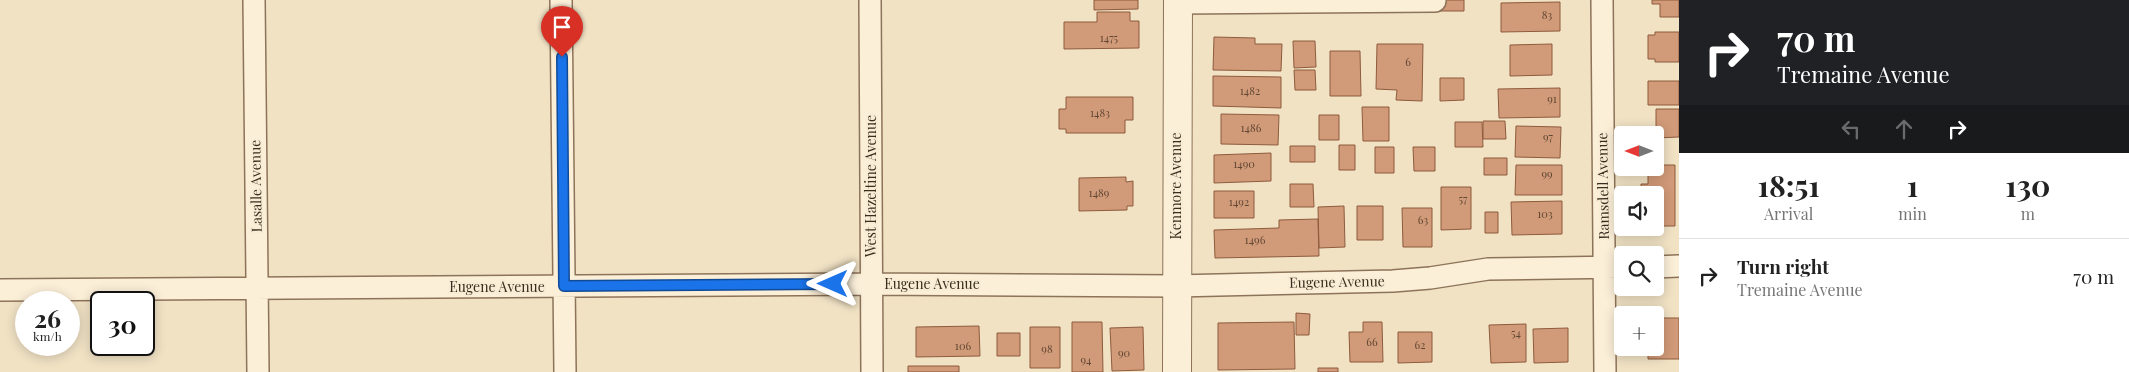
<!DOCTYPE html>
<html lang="en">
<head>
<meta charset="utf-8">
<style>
	:root { --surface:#fff; --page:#f6f6f6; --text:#222; --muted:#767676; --line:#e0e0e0 }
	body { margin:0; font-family:"Playfair Display",serif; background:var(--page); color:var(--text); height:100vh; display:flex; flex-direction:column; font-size:19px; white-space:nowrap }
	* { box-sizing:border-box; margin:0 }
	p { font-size:16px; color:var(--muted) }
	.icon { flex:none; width:28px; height:28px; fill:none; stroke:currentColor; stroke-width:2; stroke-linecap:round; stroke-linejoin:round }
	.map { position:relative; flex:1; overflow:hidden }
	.panel { display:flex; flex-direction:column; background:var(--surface); width:450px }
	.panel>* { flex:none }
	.guide { background:#202124; color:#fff; overflow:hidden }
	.needle { width:32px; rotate:270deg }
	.fabs { position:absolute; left:1614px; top:126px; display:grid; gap:10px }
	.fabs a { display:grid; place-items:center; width:50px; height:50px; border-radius:5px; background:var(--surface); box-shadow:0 2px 12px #0003; font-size:25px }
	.speed { position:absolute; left:15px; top:291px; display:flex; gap:10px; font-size:25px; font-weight:700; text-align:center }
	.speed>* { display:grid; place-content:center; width:65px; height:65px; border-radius:50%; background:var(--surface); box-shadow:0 2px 12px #0003; line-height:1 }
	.speed small { font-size:12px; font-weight:400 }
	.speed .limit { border:2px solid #111; border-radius:8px; background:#fff; color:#111 }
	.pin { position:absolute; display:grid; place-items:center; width:42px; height:42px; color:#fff; margin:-51px -21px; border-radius:50% 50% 50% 0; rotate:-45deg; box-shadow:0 0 5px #0007 }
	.pin .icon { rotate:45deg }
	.me { position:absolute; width:55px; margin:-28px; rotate:270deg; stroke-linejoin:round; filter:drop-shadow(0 0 4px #0008) }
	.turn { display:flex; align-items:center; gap:18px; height:105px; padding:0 15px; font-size:22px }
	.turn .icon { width:65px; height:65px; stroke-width:2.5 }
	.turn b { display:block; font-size:35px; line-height:42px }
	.lanes { display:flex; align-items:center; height:48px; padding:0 15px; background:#0003; justify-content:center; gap:25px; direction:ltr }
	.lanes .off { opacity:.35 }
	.eta { display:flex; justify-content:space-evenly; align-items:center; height:85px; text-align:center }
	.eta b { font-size:30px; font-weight:700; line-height:35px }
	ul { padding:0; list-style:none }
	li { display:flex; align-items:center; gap:15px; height:75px; padding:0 15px; border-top:1px solid var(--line) }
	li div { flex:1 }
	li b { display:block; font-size:19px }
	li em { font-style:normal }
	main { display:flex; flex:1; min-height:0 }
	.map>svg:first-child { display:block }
</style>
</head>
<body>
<main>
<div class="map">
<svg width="1679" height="372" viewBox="0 0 1679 372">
	<rect width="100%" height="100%" fill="#f1e2c4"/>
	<path fill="#d19a78" stroke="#8e5b3d" d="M1094 0H1138V9L1094 10Z
		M1440 0H1464V11H1440Z
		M1652 0H1679V17H1660V4H1652Z
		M1560 2V31L1501 32V3Z
		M1097 12H1130V21H1139V48L1064 49V22H1097Z
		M1655 32H1679V62H1655V59H1648V35H1655Z
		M1214 37 1255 38V44H1282L1281 71 1213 70Z
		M1293 41H1315L1316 67 1294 68Z
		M1377 44H1423L1422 101 1396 100 1397 90 1376 89Z
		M1552 44V75L1510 76V45Z
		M1330 51H1360L1361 96H1330Z
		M1294 70H1315L1316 90H1295Z
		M1213 76 1281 77V108L1213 106Z
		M1440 78H1464V100L1440 101Z
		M1648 81H1679V105H1648Z
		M1560 88V117L1499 118 1498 89Z
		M1066 97H1133V120H1125V133H1066V129H1059V109H1066Z
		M1362 107H1389V141H1363Z
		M1656 109H1679V137L1656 138Z
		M1221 114 1279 115 1278 145 1221 144Z
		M1319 115H1339V140H1319Z
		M1483 121H1505L1506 139H1483Z
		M1455 122H1482L1483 147H1455Z
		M1516 126 1561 127 1560 158 1515 157Z
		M1339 145H1355V170H1339Z
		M1290 146H1315V162H1290Z
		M1375 147H1394V173H1375Z
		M1413 147H1435V171H1414Z
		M1271 153V181L1214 183V155Z
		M1484 158H1507V175H1484Z
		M1516 165H1562V195H1515Z
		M1655 165H1675V226H1655V195H1641V184H1648V168H1655Z
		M1126 177V182L1133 181V206H1127V210L1079 211V178Z
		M1290 184H1313L1314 207H1290Z
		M1441 187H1471V229L1441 230Z
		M1214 191H1254V218H1214Z
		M1562 201V234L1512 235 1511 202Z
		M1344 206 1345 247 1319 248 1318 207Z
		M1357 206H1383V240H1357Z
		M1402 208H1432V247H1403Z
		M1485 212H1498V233H1485Z
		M1318 219 1319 256 1215 258 1214 230 1279 228V220Z
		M1296 313 1310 314 1309 335H1296Z
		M1655 318H1679V359H1648V348H1655Z
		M1072 322H1102L1103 372H1072Z
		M1294 322 1295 369 1218 370V323Z
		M1363 322H1382L1383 362H1350L1349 332H1363Z
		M1526 324V362L1491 363 1489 325Z
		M979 326 980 356 916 357V327Z
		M1030 327H1060V368H1030Z
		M1143 327 1144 370 1112 371 1110 328Z
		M1568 328V362L1534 363 1533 329Z
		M1398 332H1432V362L1398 363Z
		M997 333H1020V356H997Z
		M908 366H959V372H908Z
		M1318 368H1338V372H1318Z"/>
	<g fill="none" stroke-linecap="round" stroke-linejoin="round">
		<defs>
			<path id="minor" d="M254 0 258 372
				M561 0 565 372
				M870 0 872 372
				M1602 0 1605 372
				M1178 3 1435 1
				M1655 267 1679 266
				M0 290 872 284 1176 286 1393 281 1430 278 1488 269 1622 267"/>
			<path id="tertiary" d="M1177 372 1178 0"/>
		</defs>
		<use href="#minor" stroke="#8d7359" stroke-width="24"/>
		<use href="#tertiary" stroke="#8d7359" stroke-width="30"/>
		<use href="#minor" stroke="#fbefd8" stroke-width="21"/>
		<use href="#tertiary" stroke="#fbefd8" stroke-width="28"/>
	</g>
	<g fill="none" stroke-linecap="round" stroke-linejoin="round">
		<defs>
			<path id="route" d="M562 57 564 286 833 284"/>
		</defs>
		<use href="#route" stroke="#114b97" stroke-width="12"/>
		<use href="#route" stroke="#1a73e8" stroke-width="9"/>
	</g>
	<g text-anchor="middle" stroke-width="4" stroke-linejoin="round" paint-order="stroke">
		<g font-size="11" fill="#614834">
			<text x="1547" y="19">83</text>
			<text x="1109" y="42">1475</text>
			<text x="1408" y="66">6</text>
			<text x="1250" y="95">1482</text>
			<text x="1552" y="103">91</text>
			<text x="1100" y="117">1483</text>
			<text x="1251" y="132">1486</text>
			<text x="1548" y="141">97</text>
			<text x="1244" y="168">1490</text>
			<text x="1547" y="178">99</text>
			<text x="1099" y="197">1489</text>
			<text x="1463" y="203">57</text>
			<text x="1239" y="206">1492</text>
			<text x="1545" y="218">103</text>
			<text x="1423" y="224">63</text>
			<text x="1255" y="244">1496</text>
			<text x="1516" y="337">54</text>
			<text x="1372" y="346">66</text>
			<text x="1420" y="349">62</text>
			<text x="963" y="350">106</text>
			<text x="1047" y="353">98</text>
			<text x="1124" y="357">90</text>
			<text x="1086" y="364">94</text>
		</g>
		<g font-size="14" fill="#3c2c1e" stroke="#f8ecd4">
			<text transform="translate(256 186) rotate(-91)" y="5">Lasalle Avenue</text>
			<text transform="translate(871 186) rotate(-90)" y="5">West Hazeltine Avenue</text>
			<text transform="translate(1176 186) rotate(-90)" y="5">Kenmore Avenue</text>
			<text transform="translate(1603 186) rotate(-91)" y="5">Ramsdell Avenue</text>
			<text transform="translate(1337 282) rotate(-1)" y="5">Eugene Avenue</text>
			<text x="932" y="289">Eugene Avenue</text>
			<text x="497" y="292">Eugene Avenue</text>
		</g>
	</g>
</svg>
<div class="fabs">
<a><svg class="needle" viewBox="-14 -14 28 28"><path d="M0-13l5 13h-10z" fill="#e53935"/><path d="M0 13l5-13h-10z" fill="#767676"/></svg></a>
<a><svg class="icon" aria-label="sound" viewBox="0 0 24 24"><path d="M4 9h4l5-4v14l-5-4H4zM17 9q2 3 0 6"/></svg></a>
<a><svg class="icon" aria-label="search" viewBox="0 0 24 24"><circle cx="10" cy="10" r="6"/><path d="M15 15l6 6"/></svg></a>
<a>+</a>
</div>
<div class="speed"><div>26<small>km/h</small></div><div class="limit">30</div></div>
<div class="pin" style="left:562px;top:57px;background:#d93025"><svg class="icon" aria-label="arrive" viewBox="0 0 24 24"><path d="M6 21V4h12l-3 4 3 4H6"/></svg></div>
<svg class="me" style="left:833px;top:284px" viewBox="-20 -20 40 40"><path d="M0-17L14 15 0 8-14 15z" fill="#1a73e8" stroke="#fff" stroke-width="4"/></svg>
</div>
<section class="panel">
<div class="guide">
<div class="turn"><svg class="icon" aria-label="right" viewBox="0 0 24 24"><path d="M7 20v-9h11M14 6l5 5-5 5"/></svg><div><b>70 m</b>Tremaine Avenue</div></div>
<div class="lanes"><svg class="icon off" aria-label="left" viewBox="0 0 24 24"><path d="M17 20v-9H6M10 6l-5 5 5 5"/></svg><svg class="icon off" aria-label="ahead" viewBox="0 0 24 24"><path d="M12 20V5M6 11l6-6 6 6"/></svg><svg class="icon" aria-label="right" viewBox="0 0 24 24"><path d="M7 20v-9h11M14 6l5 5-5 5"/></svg></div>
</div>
<div class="eta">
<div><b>18:51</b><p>Arrival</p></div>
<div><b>1</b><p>min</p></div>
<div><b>130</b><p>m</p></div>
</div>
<ul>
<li><svg class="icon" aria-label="right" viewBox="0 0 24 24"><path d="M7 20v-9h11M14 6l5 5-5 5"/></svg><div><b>Turn right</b><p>Tremaine Avenue</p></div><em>70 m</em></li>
</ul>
</section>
</main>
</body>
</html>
